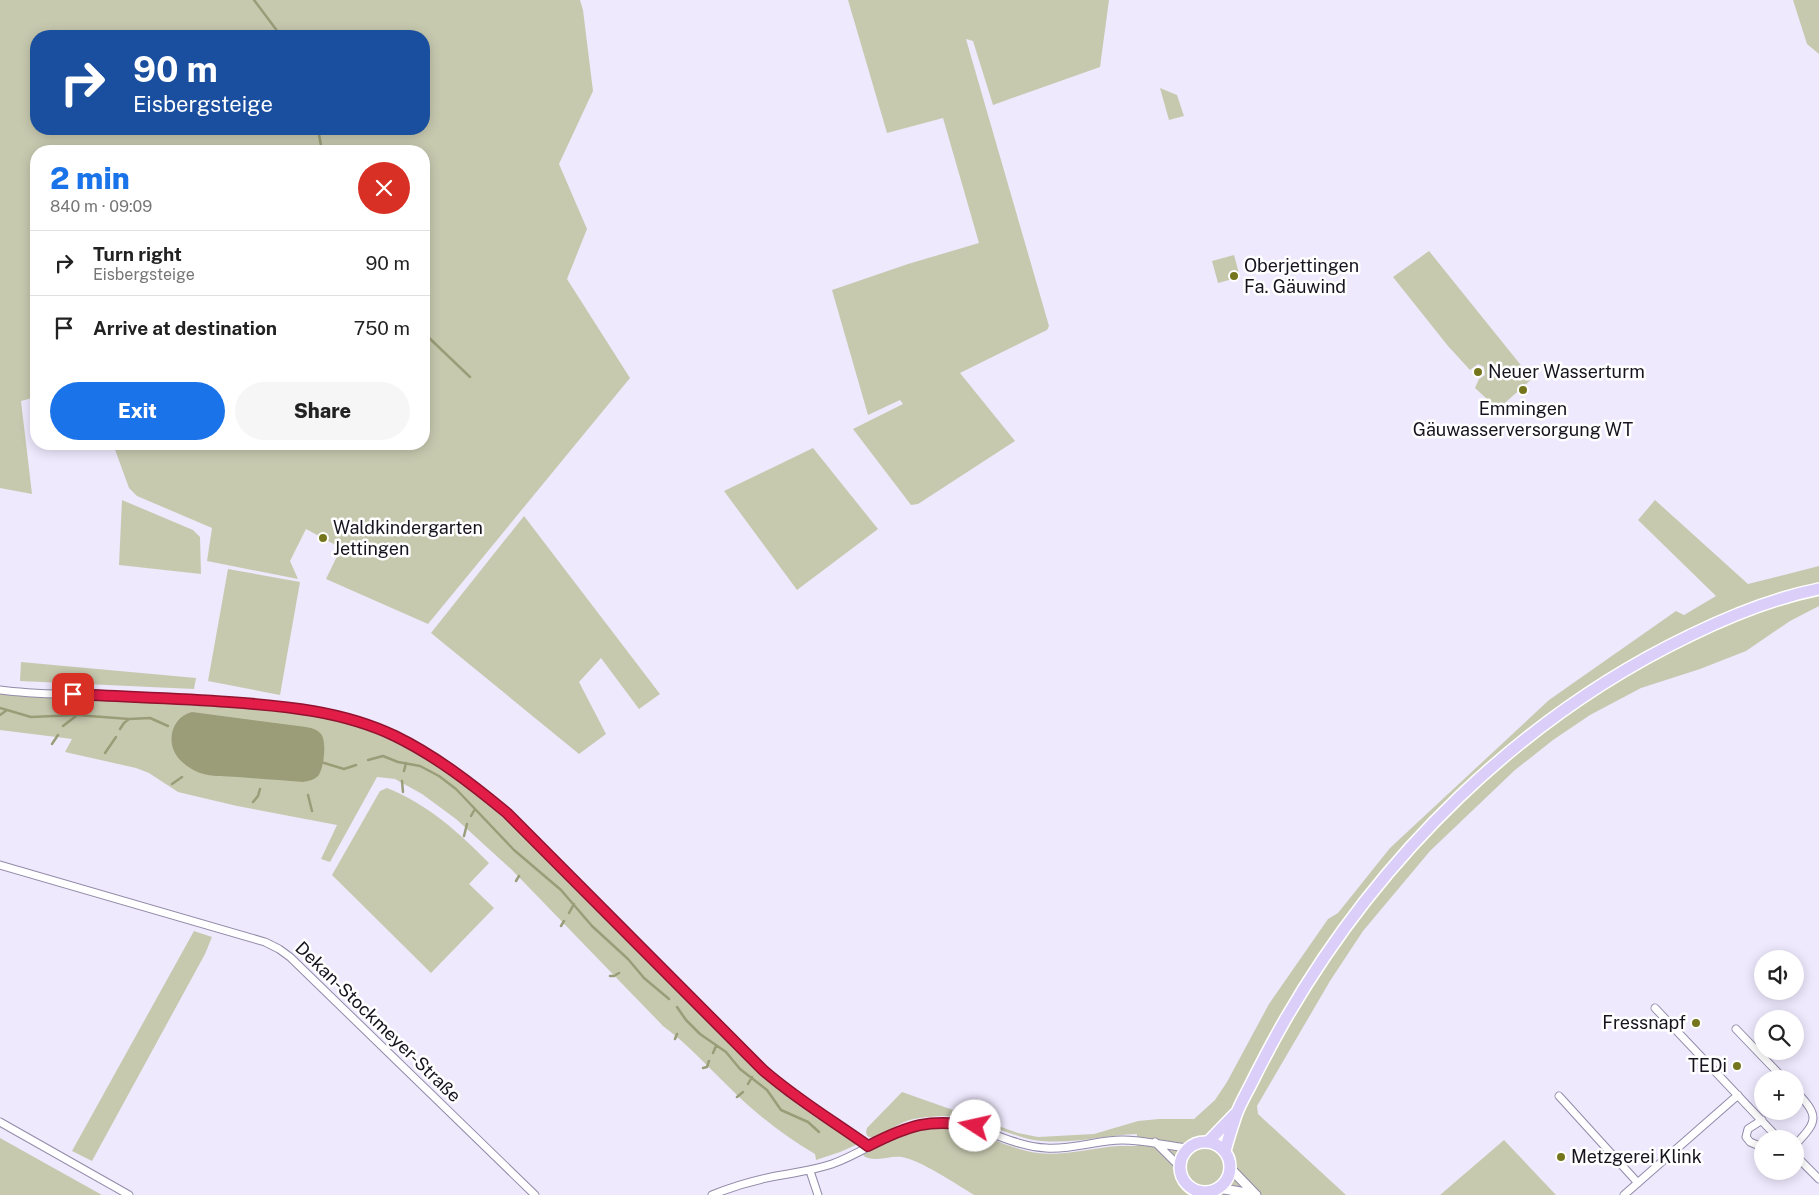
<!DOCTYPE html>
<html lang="en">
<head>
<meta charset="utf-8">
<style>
	:root { --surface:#fff; --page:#f6f6f6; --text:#222; --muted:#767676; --line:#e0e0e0; --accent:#1a73e8 }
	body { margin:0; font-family:"Public Sans",sans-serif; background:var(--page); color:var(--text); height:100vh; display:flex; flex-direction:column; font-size:19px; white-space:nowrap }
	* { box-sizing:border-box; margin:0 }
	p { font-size:16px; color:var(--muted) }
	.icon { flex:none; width:28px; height:28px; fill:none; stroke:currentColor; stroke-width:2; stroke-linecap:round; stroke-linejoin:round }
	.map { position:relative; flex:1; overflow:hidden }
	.sheet { position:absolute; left:30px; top:145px; width:400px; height:305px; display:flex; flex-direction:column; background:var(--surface); border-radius:20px; box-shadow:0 2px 12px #0003 }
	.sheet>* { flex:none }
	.banner { position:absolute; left:30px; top:30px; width:400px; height:105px; border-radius:20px; box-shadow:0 2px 12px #0003; background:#1a4fa0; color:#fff; overflow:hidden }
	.buttons { position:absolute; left:1754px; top:950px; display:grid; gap:10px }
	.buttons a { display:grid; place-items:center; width:50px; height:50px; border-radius:50%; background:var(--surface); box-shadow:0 2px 12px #0003; font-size:25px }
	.pin { position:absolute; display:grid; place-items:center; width:42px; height:42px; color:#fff; margin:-21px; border-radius:10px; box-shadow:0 2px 8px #0006 }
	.me { position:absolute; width:55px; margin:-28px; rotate:280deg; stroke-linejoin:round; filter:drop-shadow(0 0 4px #0008) }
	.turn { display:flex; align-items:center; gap:18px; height:105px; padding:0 20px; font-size:22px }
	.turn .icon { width:65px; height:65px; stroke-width:2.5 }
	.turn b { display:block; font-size:35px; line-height:42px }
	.round { display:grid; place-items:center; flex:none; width:52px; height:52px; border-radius:26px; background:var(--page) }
	.overview { display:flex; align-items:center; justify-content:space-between; height:85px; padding:0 20px }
	h1 { font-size:30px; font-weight:800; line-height:38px; color:var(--accent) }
	.cta { display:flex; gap:10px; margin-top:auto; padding:10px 20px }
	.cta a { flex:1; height:58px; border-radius:30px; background:var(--accent); color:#fff; font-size:20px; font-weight:800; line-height:58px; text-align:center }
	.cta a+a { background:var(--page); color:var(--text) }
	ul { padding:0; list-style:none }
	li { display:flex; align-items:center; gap:15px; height:65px; padding:0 20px; border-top:1px solid var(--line) }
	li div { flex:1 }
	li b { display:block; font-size:19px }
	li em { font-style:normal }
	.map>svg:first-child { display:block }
</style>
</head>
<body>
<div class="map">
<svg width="1819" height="1195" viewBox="0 0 1819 1195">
	<rect width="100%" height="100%" fill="#eee9fd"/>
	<path fill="#c7c9af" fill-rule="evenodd" d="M0 0H580L583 10 593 91 559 164 587 229 567 279 630 378 428 624 326 579 341 548 306 529 290 561 298 579 207 561 212 528 137 496 129 488 113 444H424V151H36V397L21 401 32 494 0 488ZM36 36H424V129H36Z
		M848 0H1109L1100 67 993 105 973 41 966 39 1049 326 1047 330 960 373 1015 441 918 504 911 505 853 429 903 404 900 400 868 415 832 290 908 264 979 243 943 118 887 133Z
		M1793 0H1819V54L1807 44Z
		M1160 88 1177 95 1184 116 1169 120Z
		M1429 251 1532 379 1498 409 1475 388 1479 379 1485 375 1484 367 1478 364 1470 370 1448 346 1393 277Z
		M1234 255 1240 277 1218 283 1212 261Z
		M813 448 878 529 797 590 724 491Z
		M122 500 193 530 200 537 201 574 119 565Z
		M1655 500 1748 584 1819 566V606L1790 621 1746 651 1700 669 1641 688 1590 715 1553 740 1515 770 1430 851 1363 931 1330 981 1257 1106 1258 1114 1346 1195H974C956 1184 922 1161 902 1157 890 1155 874 1163 864 1156L863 1155C896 1136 931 1121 969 1132 992 1138 1014 1150 1038 1153 1065 1156 1091 1148 1118 1146 1124 1146 1131 1146 1137 1146V1134C1106 1135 1074 1144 1042 1141 1008 1138 978 1114 943 1116 929 1117 914 1117 902 1123 895 1126 877 1138 871 1137 867 1137 867 1135 866 1132L867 1128 902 1092 1018 1133 1038 1137 1094 1134 1138 1121 1159 1119H1194L1215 1100 1227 1082 1269 1004 1328 919 1338 913 1390 848 1549 700 1676 611 1684 615 1716 596 1638 520Z
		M524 516 660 694 639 709 601 658 579 682 606 734 579 754 431 633Z
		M228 569 300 582 280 695 208 681Z
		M21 662 196 678 194 689 20 681Z
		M0 694C53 697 106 701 158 703 219 705 279 706 338 721 445 750 523 834 598 910 648 960 697 1010 747 1061L797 1104 818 1119 857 1141 858 1144 840 1152 816 1160 815 1154C786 1137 760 1117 736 1094 712 1071 690 1046 663 1026L512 870 456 819 422 794 395 779 377 777 330 862 321 859 337 825 237 806 178 792 149 773 136 768 65 752 72 739 0 730Z
		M387 788C429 805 458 832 489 863L469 884 494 908 431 973 332 875 380 791Z
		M194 931 212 937 205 954 92 1161 72 1151Z
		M0 1138 102 1195H0Z
		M1504 1140 1556 1195H1440Z"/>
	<path fill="#9b9d78" d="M192 712 306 727C311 728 317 729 321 734 327 741 324 769 318 776 314 780 308 781 303 782 281 780 260 779 238 777 225 776 212 777 200 773 190 769 178 761 174 751 167 735 175 716 192 712Z"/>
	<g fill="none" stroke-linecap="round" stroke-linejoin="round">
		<path stroke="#9b9d78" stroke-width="2.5" d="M254 0 281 36
			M318 129 322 151
			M424 333 470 377
			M0 708 31 717 77 715 129 719 150 718 168 726
			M0 715 7 710
			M63 726 76 716
			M120 729 124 723 129 719
			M52 744 58 735
			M105 753 116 737
			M368 760 383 756 398 762 420 766 439 776 456 789 514 850 561 890 592 926 628 959 644 978 669 999
			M321 762 344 769 356 765
			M404 771 406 763
			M402 781 403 792
			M172 784 182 777
			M308 795 312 811
			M253 802 258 796 260 789
			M471 816 475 809
			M464 836 467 824
			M516 881 519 876
			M569 913 574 904
			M561 926 564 921
			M610 976H614L619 973
			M677 1007 686 1020 700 1034 726 1052 740 1069 767 1090 781 1110 808 1122 819 1132
			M675 1039 677 1034
			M713 1053 716 1046
			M703 1068 707 1067 709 1061
			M748 1084 752 1077
			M737 1097 743 1092"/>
		<defs>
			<path id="minor" d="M0 690C28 694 56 694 83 695 137 697 190 699 243 703 295 707 347 714 394 736 436 756 472 784 507 813L763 1070 788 1092 869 1147
				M0 865 265 942 279 949 290 957 535 1195
				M1655 1008 1779 1139
				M1736 1029 1784 1079
				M1795 1090C1819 1116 1819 1120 1795 1145
				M1559 1096 1638 1183
				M1762 1120 1748 1129 1746 1137 1750 1142 1762 1147
				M0 1122 129 1195
				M1155 1142 1180 1167
				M1795 1155 1819 1179
				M810 1171 818 1195
				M712 1195C736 1185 762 1178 788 1174 804 1171 817 1169 832 1164 866 1152 893 1128 929 1123 973 1117 1005 1146 1046 1148 1072 1150 1097 1140 1122 1140 1145 1140 1166 1146 1189 1148
				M1624 1195 1738 1095"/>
			<path id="tertiary" d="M1230 1168 1256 1195
				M1219 1188 1256 1195"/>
			<path id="primary" d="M1208 1142 1235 1114
				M1180 1167a25 25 0 1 1 50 0a25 25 0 1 1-50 0Z
				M1225 1151C1228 1139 1232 1127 1236 1115 1240 1104 1246 1094 1251 1084 1262 1062 1273 1041 1285 1020 1379 857 1520 717 1691 635 1732 615 1774 598 1819 589"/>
		</defs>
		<use href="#minor" stroke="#928aa9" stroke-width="9"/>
		<use href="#tertiary" stroke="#928aa9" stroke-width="11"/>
		<use href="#primary" stroke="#fff" stroke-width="14"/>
		<use href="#minor" stroke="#fff" stroke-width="7"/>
		<use href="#tertiary" stroke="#fff" stroke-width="9"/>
		<use href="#primary" stroke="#dbcef8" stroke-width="11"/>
	</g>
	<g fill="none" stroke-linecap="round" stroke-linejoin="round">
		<defs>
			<path id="route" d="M73 694C125 697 177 698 229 702 285 706 343 711 395 736 436 756 472 784 507 813L763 1070C796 1099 833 1121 868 1146 909 1125 929 1118 975 1126"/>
		</defs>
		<use href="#route" stroke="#92132f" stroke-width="12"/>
		<use href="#route" stroke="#e11d48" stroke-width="9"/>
	</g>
	<g fill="#74751c" stroke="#fff" stroke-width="2">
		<circle cx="1234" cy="276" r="5"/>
		<circle cx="1478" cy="372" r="5"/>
		<circle cx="1523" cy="390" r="5"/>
		<circle cx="323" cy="538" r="5"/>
		<circle cx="1696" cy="1023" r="5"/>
		<circle cx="1737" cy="1066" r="5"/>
		<circle cx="1561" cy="1157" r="5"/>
	</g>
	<g text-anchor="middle" stroke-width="5" stroke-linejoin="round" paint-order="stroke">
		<g font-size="18" fill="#17141f" stroke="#fff" text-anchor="start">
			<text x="1244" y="272">Oberjettingen<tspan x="1244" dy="21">Fa. Gäuwind</tspan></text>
			<text x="1488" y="378">Neuer Wasserturm</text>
			<text x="1523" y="415" text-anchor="middle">Emmingen<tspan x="1523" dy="21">Gäuwasserversorgung WT</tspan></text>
			<text x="333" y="534">Waldkindergarten<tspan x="333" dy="21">Jettingen</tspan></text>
			<text x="1686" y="1029" text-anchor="end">Fressnapf</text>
			<text x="1727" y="1072" text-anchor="end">TEDi</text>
			<text x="1571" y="1163">Metzgerei Klink</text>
		</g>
		<g font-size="18" fill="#17141f" stroke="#fff">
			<text transform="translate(378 1022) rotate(44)" y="6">Dekan-Stockmeyer-Straße</text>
		</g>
	</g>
</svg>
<div class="buttons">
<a><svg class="icon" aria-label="sound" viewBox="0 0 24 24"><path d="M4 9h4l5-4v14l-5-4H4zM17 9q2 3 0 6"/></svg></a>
<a><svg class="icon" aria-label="search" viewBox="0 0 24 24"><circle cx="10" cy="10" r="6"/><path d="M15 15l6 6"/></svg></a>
<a>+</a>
<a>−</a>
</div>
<div class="pin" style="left:73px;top:694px;background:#d93025"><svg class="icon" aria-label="arrive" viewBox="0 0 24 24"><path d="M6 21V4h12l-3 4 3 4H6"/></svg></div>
<svg class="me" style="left:975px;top:1126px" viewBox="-20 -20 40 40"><circle r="19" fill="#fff"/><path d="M0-13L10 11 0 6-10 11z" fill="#e11d48"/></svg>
<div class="banner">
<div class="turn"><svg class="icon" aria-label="right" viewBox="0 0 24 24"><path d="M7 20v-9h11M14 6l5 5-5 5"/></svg><div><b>90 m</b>Eisbergsteige</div></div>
</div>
<section class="sheet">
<div class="overview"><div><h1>2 min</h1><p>840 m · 09:09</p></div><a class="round" style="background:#d93025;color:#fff"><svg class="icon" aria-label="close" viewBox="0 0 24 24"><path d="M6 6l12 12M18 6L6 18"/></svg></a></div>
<ul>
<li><svg class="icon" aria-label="right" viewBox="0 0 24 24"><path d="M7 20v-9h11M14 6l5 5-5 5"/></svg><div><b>Turn right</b><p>Eisbergsteige</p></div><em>90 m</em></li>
<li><svg class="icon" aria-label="arrive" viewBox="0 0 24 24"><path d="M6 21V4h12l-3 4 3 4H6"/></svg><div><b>Arrive at destination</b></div><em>750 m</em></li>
</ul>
<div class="cta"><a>Exit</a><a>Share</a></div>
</section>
</div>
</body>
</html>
